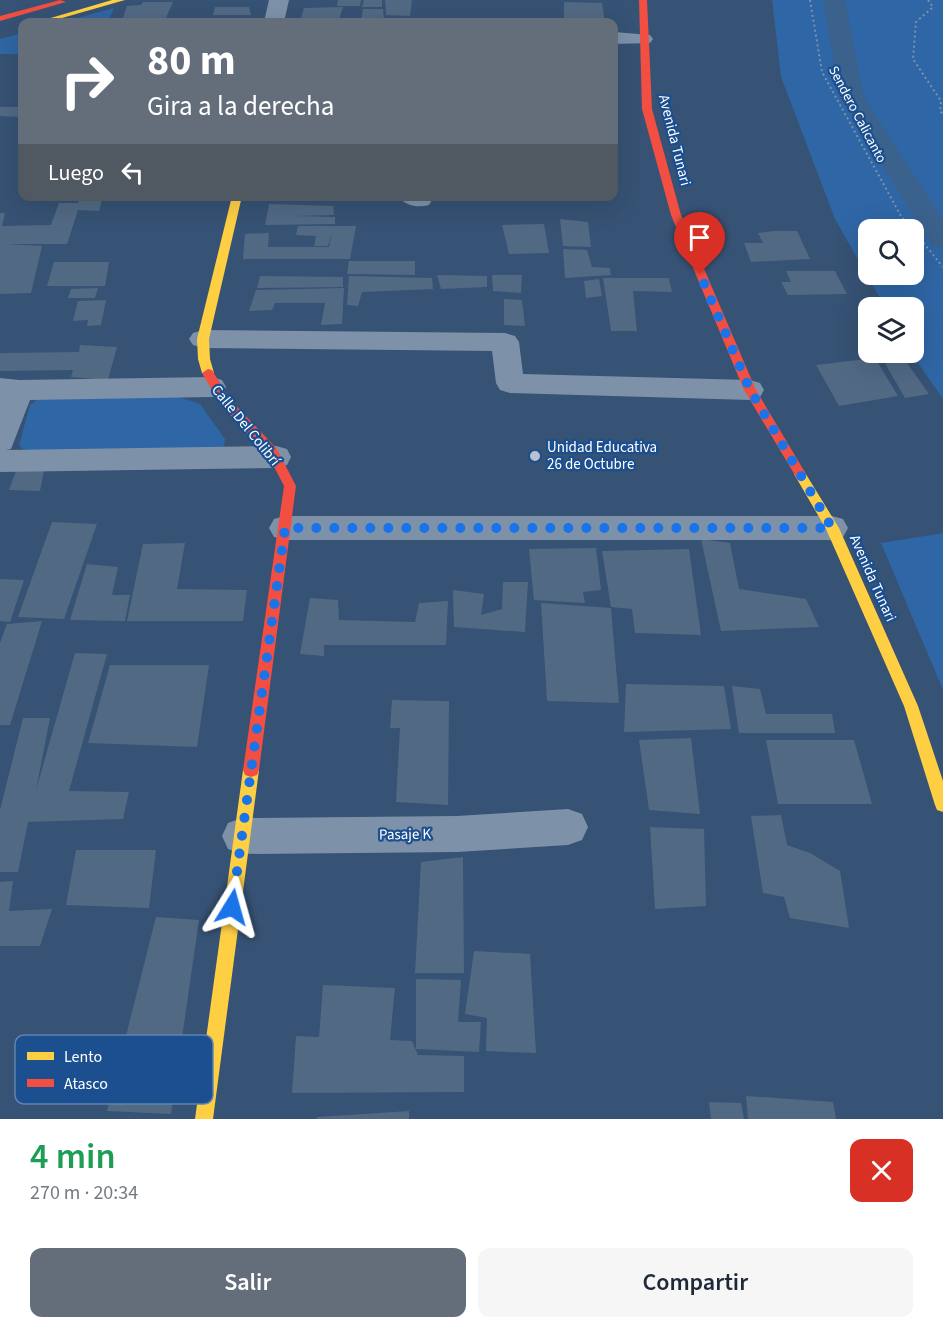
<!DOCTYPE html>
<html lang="es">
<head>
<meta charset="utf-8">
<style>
	:root { --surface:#fff; --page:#f6f6f7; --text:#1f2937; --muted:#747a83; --accent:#646e7b }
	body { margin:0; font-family:"Source Sans 3",sans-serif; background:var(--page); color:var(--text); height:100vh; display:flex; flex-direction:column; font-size:22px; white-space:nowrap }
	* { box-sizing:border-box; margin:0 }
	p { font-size:20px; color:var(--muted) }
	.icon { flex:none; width:33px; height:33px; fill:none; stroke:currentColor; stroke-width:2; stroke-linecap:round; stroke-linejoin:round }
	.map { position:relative; height:1119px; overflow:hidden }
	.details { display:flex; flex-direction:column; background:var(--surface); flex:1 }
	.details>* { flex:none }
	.guide { position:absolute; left:18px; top:18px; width:600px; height:183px; border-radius:12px; box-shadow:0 6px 24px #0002; background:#646e7b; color:#fff; overflow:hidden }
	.fabs { position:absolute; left:858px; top:219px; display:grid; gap:12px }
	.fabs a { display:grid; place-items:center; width:66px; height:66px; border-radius:12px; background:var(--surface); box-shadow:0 6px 24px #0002; font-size:30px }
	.pin { position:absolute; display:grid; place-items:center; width:51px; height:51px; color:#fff; margin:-62px -26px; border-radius:50% 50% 50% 0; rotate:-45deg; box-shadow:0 0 6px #0007 }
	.pin .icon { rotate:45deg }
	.me { position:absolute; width:66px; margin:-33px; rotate:8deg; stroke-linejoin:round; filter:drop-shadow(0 0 4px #0008) }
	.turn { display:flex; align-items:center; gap:21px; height:126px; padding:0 30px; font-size:27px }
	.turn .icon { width:78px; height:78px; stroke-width:2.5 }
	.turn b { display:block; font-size:42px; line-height:51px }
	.then { display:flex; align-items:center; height:57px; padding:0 30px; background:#0003; gap:12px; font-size:22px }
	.round { display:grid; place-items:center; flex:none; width:63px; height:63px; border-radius:12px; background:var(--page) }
	.headline { display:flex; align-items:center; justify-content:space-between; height:102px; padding:0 30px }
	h1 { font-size:36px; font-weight:600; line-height:45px; color:#1e9e55 }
	.primary-button { display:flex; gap:12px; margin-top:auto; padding:12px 30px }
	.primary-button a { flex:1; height:69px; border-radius:12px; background:var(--accent); color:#fff; font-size:24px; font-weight:600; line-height:69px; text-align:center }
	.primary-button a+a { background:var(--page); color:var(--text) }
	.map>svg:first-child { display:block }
</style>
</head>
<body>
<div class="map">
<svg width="943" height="1119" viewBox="0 0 943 1119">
	<rect width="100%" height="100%" fill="#365274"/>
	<path fill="#2f66a5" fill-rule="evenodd" d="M772 0H943V399L911 353 914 352V308L885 307 835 219 781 77ZM868 230H914V274H868Z
		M114 8 108 22H62Z
		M22 33V54H0V39Z
		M179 397 200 404 225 439 224 447 218 450 30 451 23 449 19 445 30 405 38 399Z
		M943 533V690L881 543Z"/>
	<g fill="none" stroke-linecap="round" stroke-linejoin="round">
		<path fill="#3b618d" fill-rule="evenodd" d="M823 0H845L864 98 943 219V248L933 246 929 240 840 98Z"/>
	</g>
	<path fill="#526984" d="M338 0H361L360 6H337Z
		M364 0H382V7H362Z
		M385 0H412L410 16 386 15Z
		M143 2H173L166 18H123L127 6 141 5Z
		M564 2 602 3 605 22H564Z
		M215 7H249L251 15H213Z
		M343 7 338 22H300L304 8Z
		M363 9H383L384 21 361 22Z
		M429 19H463V22H429Z
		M0 107H22V117L0 116Z
		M81 196H103L99 211 78 210 67 244H6L42 246 31 293 0 294V213H5L2 226 51 225 59 203H78Z
		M269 204 333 206 334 215 295 216 335 217V224L265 225Z
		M560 219 588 222 591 247 563 246Z
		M544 224 549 253 509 254 502 225Z
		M298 226H356L350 259H243L245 234 269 233 268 247H329L332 233 328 246H314L316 236 296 235Z
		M774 231H797L810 259 751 262 744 243H763L758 233Z
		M563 249 587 250 592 267 610 268 611 275 565 278Z
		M349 261H415V275L347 274Z
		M54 262H109L105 286H47Z
		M786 271H835L847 294 788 295 781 282H791Z
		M437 275 487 276V287L441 289Z
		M492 275H522L521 293 493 291Z
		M260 276 343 277V287L257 288Z
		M349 276 432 278 433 289 362 292 358 306 347 305Z
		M603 278H669L672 292 633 291 637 331H611Z
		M599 279 602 296 586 298 584 281Z
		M98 288 95 298H68L71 289Z
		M344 288 342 324 321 325 325 303H275L272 310 249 311 256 290Z
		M504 299 522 300 525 326 504 325Z
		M106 300 101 325 87 326 88 320 73 321 78 301Z
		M80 345 117 347 108 380 71 377 73 370 0 371V353L79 352Z
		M900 353 929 394 905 398 882 358Z
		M875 358 898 396 839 406 816 365Z
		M16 471H44L40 491 9 490Z
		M52 522 97 524 64 619 18 617Z
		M701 539 730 543 739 589 806 599 819 627 721 631Z
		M185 543 177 589 247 590 243 621H127L143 544Z
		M596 548 601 590 583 592 585 603 534 600 529 549Z
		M689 549 701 635 635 633 632 609 611 607 602 551Z
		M87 564 118 567 112 595H130L125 621 70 620Z
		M0 579 24 580 10 622 0 621Z
		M503 582H528L525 632 454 627 453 590 484 594 481 615 502 609Z
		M310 598 338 600 339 620 415 622 419 603 448 601 446 645H324V656L300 654Z
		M541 603 611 608 619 703 547 701Z
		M42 621 10 725H0V643L7 624Z
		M75 653 107 654 69 791 129 792 123 819 28 822 18 872H0V810L23 718H50L36 790Z
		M110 665H209L197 747 88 743Z
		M626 684 724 686 731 729 624 732Z
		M732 686 760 689 766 714H832L835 733H739Z
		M392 700 449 701 448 805 396 802 400 728H390Z
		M691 738 700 814 649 810 639 740Z
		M766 740H854L872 804H778Z
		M781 815 787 845 810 853 840 871 849 928 790 918 784 897 763 893 751 816Z
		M650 827 704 829 706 906 655 909Z
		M76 850H156L149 908 66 905Z
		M463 857 464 973H415L421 862Z
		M13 881 9 911 52 909 40 946H0V882Z
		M156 917 199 920 171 1114 107 1111Z
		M474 951 530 954 536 1053 486 1051 487 1018 465 1014Z
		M416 979 461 980 458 1022H481L479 1052 416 1049Z
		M323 985 395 988 390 1040 412 1041 418 1055 464 1056V1092L292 1093 296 1036 319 1037Z
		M746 1096 833 1102 836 1119H748Z
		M709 1102 741 1103 744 1119H711Z
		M409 1111V1119H317V1117Z"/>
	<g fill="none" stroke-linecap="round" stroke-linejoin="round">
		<path stroke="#7d92a8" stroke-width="2" stroke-dasharray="2 3" stroke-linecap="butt" d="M810 0 822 72 901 216 912 230
			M928 0 933 7 916 22 913 59 941 101 940 111 943 114
			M914 231 943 267"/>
		<path fill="#7d92a8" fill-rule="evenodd" d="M269 0H289L284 22H264Z
			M614 32 650 35 653 39 650 43 614 44Z
			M398 196H430L432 200 429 205C418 208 405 206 398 196Z
			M203 330 505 333 515 336 519 342 523 374 750 380 760 383 764 390 760 397 750 400 510 393 500 390 496 383 492 351 203 348 193 345 189 339 193 333Z
			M212 377 222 380 226 387 222 394 212 397 30 400 11 449 6 450 276 446 287 449 291 457 287 465 276 468 0 472V378L19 380Z
			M285 516H832L843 519 848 528 843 537 832 540H285L274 537 269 528 274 519Z
			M568 809 582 814 588 827 582 840 568 845 457 852 242 854 228 849 222 836 228 823 242 818 457 816Z"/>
		<path fill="#ffcf43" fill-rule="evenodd" d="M112 0H125L48 22H37Z
			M232 196H242L209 339 210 359 214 373 208 377 202 373 198 359 197 339Z
			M800 469 804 471 839 528 918 706 943 781V812L937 810 935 805 904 706 826 529 794 474Z
			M251 763 257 765 259 770 213 1119H195L243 770 245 765Z"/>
		<path fill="#f24e42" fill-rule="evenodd" d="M60 0 66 2 0 21V16Z
			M639 0H647L652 109 681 215 756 390 806 474 804 477H796L744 390 671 215 642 109Z
			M208 369 212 370 229 398 277 449 296 486 259 770 257 775 251 777 245 775 243 770 284 486 268 455 220 404 202 373Z"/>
	</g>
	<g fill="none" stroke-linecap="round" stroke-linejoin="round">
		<path stroke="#1a73e8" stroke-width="10" stroke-dasharray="0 18" d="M232 907 285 528H832L750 390 700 274"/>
	</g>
	<circle fill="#b9c2ce" stroke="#1b4f8f" stroke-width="2" cx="535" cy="456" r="6"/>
	<g text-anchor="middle" stroke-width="4.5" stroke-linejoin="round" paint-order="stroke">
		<g font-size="14" fill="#fff" stroke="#1b4f8f">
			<text transform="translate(858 114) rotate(62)" y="5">Sendero Calicanto</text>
		</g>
		<g font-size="15" fill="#fff" stroke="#1b4f8f">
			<text transform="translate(675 140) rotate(76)" y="5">Avenida Tunari</text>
			<text transform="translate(246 425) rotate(51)" y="5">Calle Del Colibrí</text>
			<text transform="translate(873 578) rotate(66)" y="5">Avenida Tunari</text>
			<text transform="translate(405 834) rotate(-1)" y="5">Pasaje K</text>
		</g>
		<g font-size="15" fill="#fff" stroke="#1b4f8f" text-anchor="start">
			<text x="547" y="452">Unidad Educativa<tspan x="547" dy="17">26 de Octubre</tspan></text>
		</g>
	</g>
	<rect x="15" y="1035" width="198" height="69" rx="9" fill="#1b4f8f" stroke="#5f84b1" stroke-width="1.5"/>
	<rect x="27" y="1052" width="27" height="8" fill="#ffcf43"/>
	<rect x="27" y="1079" width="27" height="8" fill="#f24e42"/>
	<g font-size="16" fill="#fff">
		<text x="64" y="1062">Lento</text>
		<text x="64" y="1089">Atasco</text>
	</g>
</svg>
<div class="fabs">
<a><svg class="icon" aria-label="search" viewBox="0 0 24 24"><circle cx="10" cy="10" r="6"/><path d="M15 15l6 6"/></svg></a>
<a><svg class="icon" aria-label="layers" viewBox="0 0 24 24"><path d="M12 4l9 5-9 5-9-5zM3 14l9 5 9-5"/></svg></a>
</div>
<div class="pin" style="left:700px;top:274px;background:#d93025"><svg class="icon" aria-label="arrive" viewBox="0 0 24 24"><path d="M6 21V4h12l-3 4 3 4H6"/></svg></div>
<svg class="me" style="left:232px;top:907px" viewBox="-20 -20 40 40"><path d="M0-17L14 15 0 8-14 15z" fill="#1a73e8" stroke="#fff" stroke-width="4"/></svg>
<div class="guide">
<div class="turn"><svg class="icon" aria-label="right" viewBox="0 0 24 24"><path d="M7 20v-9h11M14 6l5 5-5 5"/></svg><div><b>80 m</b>Gira a la derecha</div></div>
<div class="then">Luego<svg class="icon" aria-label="left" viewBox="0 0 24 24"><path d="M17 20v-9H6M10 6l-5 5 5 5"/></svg></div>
</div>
</div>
<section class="details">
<div class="headline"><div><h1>4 min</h1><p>270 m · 20:34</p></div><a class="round" style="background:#d93025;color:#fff"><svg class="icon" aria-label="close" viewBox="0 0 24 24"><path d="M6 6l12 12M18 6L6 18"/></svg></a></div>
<div class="primary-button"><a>Salir</a><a>Compartir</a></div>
</section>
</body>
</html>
